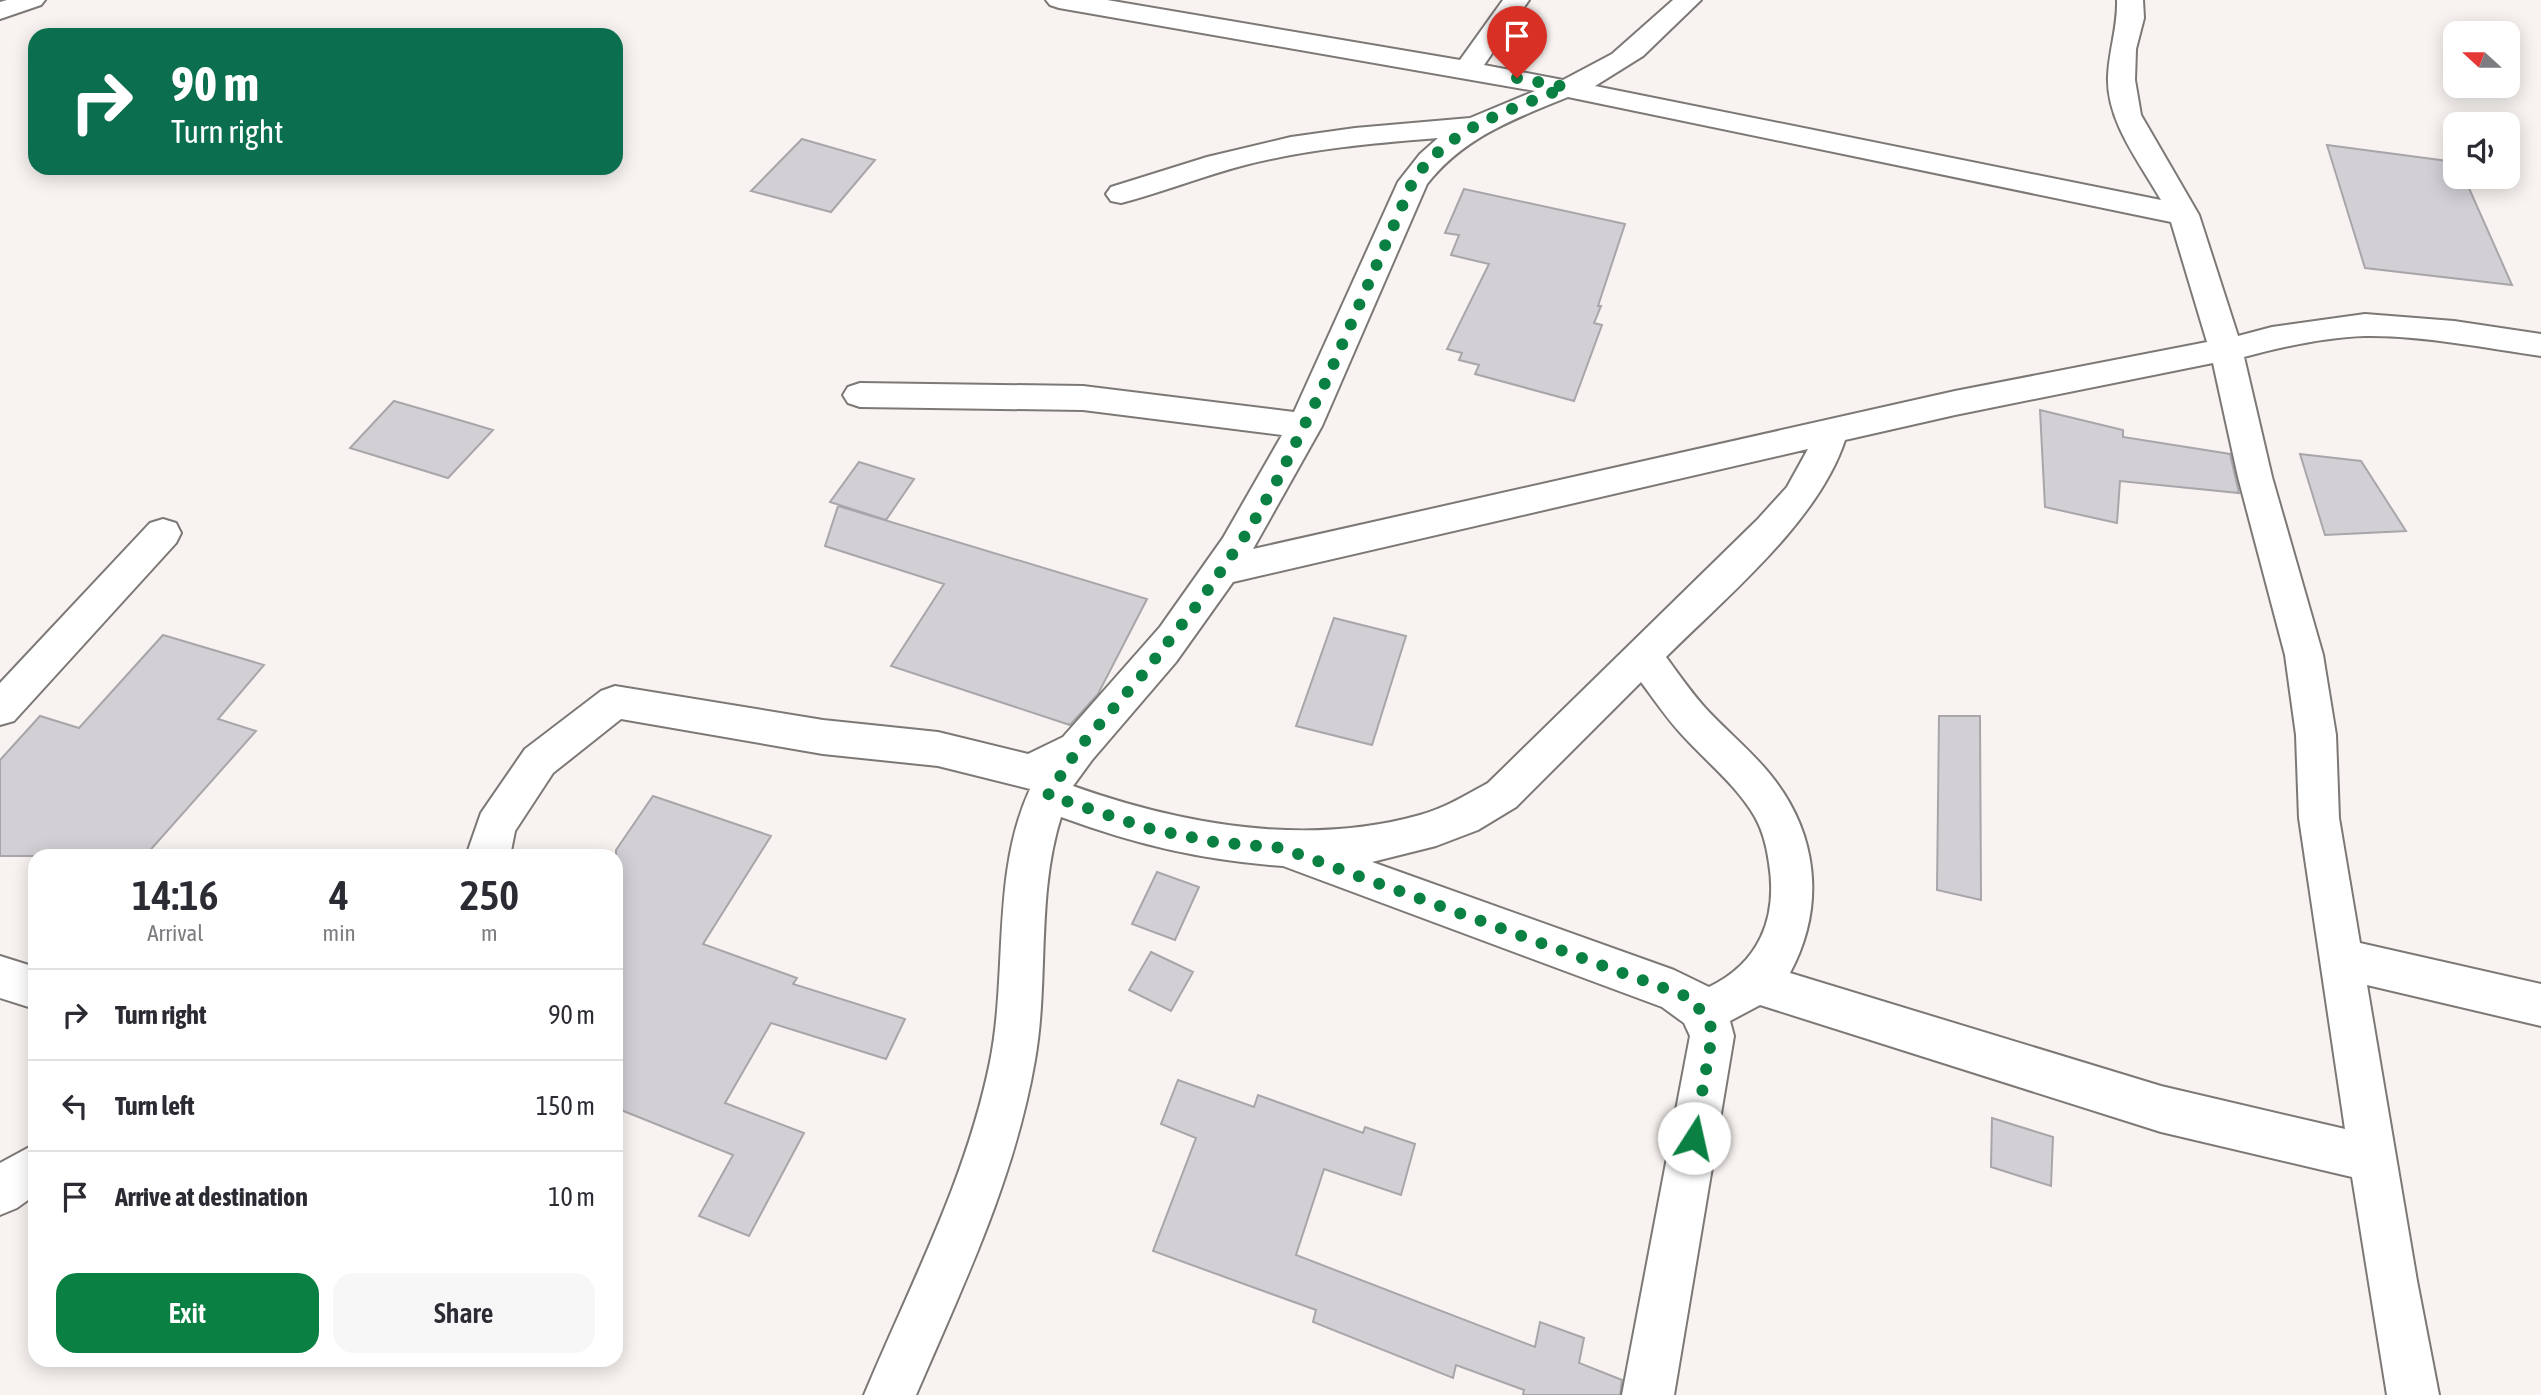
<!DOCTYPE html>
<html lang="en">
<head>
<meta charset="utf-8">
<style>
	:root { --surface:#fff; --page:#f7f7f7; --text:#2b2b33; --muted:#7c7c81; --line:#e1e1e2; --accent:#0b8043 }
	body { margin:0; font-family:"Asap Condensed",sans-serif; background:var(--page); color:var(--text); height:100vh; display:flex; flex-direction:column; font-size:26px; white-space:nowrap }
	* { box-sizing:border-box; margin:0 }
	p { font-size:23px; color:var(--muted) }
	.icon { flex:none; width:38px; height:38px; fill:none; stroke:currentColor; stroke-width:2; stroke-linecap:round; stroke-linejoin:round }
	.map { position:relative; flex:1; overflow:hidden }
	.panel { position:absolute; left:28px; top:849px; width:595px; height:518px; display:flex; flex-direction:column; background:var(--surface); border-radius:21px; box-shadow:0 4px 18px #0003 }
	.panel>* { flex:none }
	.hud { position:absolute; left:28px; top:28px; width:595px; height:147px; border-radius:21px; box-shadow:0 4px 18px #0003; background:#0b6e4f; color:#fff; overflow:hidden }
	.needle { width:46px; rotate:291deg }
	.buttons { position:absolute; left:2443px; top:21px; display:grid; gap:14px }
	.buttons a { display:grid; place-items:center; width:77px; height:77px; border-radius:14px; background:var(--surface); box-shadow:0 4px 18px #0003; font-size:35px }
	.pin { position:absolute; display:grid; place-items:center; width:60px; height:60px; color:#fff; margin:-72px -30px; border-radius:50% 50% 50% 0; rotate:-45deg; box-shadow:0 0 7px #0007 }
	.pin .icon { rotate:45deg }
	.me { position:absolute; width:77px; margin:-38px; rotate:10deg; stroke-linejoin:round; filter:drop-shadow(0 0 5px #0008) }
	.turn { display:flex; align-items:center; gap:24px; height:147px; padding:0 28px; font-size:32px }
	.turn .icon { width:91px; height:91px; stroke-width:2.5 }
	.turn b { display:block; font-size:49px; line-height:60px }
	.eta { display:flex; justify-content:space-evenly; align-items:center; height:119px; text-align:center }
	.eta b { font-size:42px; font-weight:600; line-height:49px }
	.primary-button { display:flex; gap:14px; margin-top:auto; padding:14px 28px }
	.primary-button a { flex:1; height:80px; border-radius:21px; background:var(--accent); color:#fff; font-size:28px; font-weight:600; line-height:80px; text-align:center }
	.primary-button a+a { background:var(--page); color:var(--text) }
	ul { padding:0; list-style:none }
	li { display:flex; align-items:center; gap:21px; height:91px; padding:0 28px; border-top:2px solid var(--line) }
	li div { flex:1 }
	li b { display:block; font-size:26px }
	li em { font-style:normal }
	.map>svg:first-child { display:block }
</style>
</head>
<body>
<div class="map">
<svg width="2541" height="1395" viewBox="0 0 2541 1395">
	<rect width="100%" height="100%" fill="#f8f3f0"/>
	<path fill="#d3d0d5" stroke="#a8a6aa" stroke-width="2" d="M802 139 875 160 831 212 751 191Z
		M2327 145 2455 162V177H2464L2512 285 2365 268Z
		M1464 189 1625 224 1598 306H1601L1594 323 1602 325 1574 401 1475 374 1479 365 1459 360 1462 353 1447 349 1489 264 1451 255 1459 235 1445 233Z
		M394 401 439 414 493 430 448 478 350 448Z
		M2040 410 2123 430V437L2230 454 2239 493 2120 481 2117 523 2045 507Z
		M2300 454 2361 461 2406 531 2325 535Z
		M859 462 914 479 886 520 830 502Z
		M838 506 1147 599 1098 694 1070 725 891 666 944 584 825 546Z
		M1334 618 1406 636 1372 745 1296 726Z
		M163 635 264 665 218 719 256 731 145 856H0V760L40 716 79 728Z
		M1939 716H1980L1981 900 1937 890Z
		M653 796 771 836 703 944 797 978 793 984 905 1019 886 1059 771 1023 725 1103 804 1133 749 1236 699 1216 733 1155 616 1108V850Z
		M1157 872 1199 887 1175 940 1132 924Z
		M1151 952 1193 972 1171 1011 1129 990Z
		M1178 1080 1254 1107 1258 1095 1363 1133 1365 1127 1415 1144 1401 1195 1324 1169 1296 1255 1535 1347 1540 1322 1584 1338 1579 1363 1622 1380 1620 1395H1523L1524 1390 1456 1365 1453 1378 1313 1322 1316 1310 1153 1251 1196 1138 1161 1124Z
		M1992 1118 2053 1137 2051 1186 1991 1167Z"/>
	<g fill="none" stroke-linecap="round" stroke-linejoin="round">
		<defs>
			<path id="minor" d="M7 0H45L41 5 0 19V2Z
				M1046 0H1107L1460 60 1503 0H1529L1484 65 1563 80 1612 54 1673 0H1701L1643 56 1595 86 2161 200C2140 163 2106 121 2108 76 2109 50 2118 26 2117 0H2143L2144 18 2136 49 2135 80 2141 115 2199 215 2238 336 2272 327 2365 314 2454 321 2541 334V356C2486 348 2420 335 2365 336 2327 337 2281 347 2244 357L2272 477 2323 655 2336 735 2339 818 2360 943 2541 984V1026L2367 985 2417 1281 2439 1395H2387L2352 1177 2161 1132 1760 1005 1730 1021 1734 1036 1674 1395H1622L1690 1036 1684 1023 1662 1007 1283 866C1201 860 1138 845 1061 817 1036 896 1049 980 1035 1060 1015 1178 963 1286 916 1395H864C910 1285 966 1180 990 1062 1008 972 991 874 1030 789L938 766 823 754 621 719 553 773 515 831 510 856H466L481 813 525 749 601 691 615 686 823 720 938 732 1028 754 1063 737 1160 627 1223 538 1282 435 1083 410 860 407 848 403 843 395 848 387 860 383 1083 386 1294 412 1398 182 1420 154 1438 138C1373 143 1309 149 1245 165 1203 176 1163 192 1121 203L1111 201 1106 194 1111 187 1207 157 1291 137 1355 128 1470 118 1535 91 1059 8 1050 5ZM1568 97 2171 222 2207 342 1955 391 1253 549 1322 426 1427 184C1464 137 1514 119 1568 97ZM2213 363 2238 477 2285 655 2296 735 2299 818 2345 1129 2161 1086 1790 973C1826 906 1818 832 1769 773 1751 751 1729 733 1709 712 1693 695 1680 676 1666 657 1726 597 1818 522 1845 440L1955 415ZM1808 449 1787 487 1757 520 1488 783C1466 795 1445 808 1420 815 1306 847 1183 825 1073 786L1092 760 1176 662 1233 582ZM1641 682C1655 701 1668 720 1684 737 1708 763 1737 786 1755 817 1763 831 1767 848 1769 863 1778 918 1759 963 1709 987L1674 970 1372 862 1436 846 1478 830 1516 807Z
				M163 519 176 523 181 533 176 543 14 721 0 725V683L150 523Z
				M0 956 35 967V1009L0 998Z
				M35 1144V1195L17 1208 0 1215V1163Z"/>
		</defs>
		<use href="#minor" stroke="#7c7875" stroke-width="4"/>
		<use href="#minor" fill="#fff" fill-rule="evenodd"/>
	</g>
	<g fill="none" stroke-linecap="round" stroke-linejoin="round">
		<path stroke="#0b8043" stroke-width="12" stroke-dasharray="0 21.6" d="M1517 78 1566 87C1509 111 1449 127 1413 181L1328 377 1279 477 1249 530 1201 600 1144 673 1078 749 1048 795 1147 828 1214 842 1282 848 1691 998 1710 1023 1712 1036 1694 1138"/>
	</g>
</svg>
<div class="buttons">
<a><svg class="needle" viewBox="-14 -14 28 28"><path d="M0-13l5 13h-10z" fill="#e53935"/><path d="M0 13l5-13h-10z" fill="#7c7c81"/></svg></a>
<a><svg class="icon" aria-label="sound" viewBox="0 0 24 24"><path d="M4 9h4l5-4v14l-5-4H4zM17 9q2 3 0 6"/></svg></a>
</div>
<div class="pin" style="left:1517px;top:78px;background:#d93025"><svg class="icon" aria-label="arrive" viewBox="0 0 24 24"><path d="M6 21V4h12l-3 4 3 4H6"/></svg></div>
<svg class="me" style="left:1694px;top:1138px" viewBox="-20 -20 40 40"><circle r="19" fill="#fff"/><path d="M0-13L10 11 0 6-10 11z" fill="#0b8043"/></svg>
<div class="hud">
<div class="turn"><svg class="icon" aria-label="right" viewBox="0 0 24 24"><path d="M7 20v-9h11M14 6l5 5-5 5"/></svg><div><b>90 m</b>Turn right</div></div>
</div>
<section class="panel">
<div class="eta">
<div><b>14:16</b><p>Arrival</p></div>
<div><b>4</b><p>min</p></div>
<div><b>250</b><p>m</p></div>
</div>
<ul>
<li><svg class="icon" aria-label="right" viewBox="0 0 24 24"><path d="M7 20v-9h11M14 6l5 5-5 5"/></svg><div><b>Turn right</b></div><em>90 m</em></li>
<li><svg class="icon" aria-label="left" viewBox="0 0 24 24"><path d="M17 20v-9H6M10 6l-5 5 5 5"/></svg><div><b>Turn left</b></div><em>150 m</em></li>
<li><svg class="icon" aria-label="arrive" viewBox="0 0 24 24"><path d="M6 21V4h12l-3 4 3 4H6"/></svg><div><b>Arrive at destination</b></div><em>10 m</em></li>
</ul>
<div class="primary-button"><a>Exit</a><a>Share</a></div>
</section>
</div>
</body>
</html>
